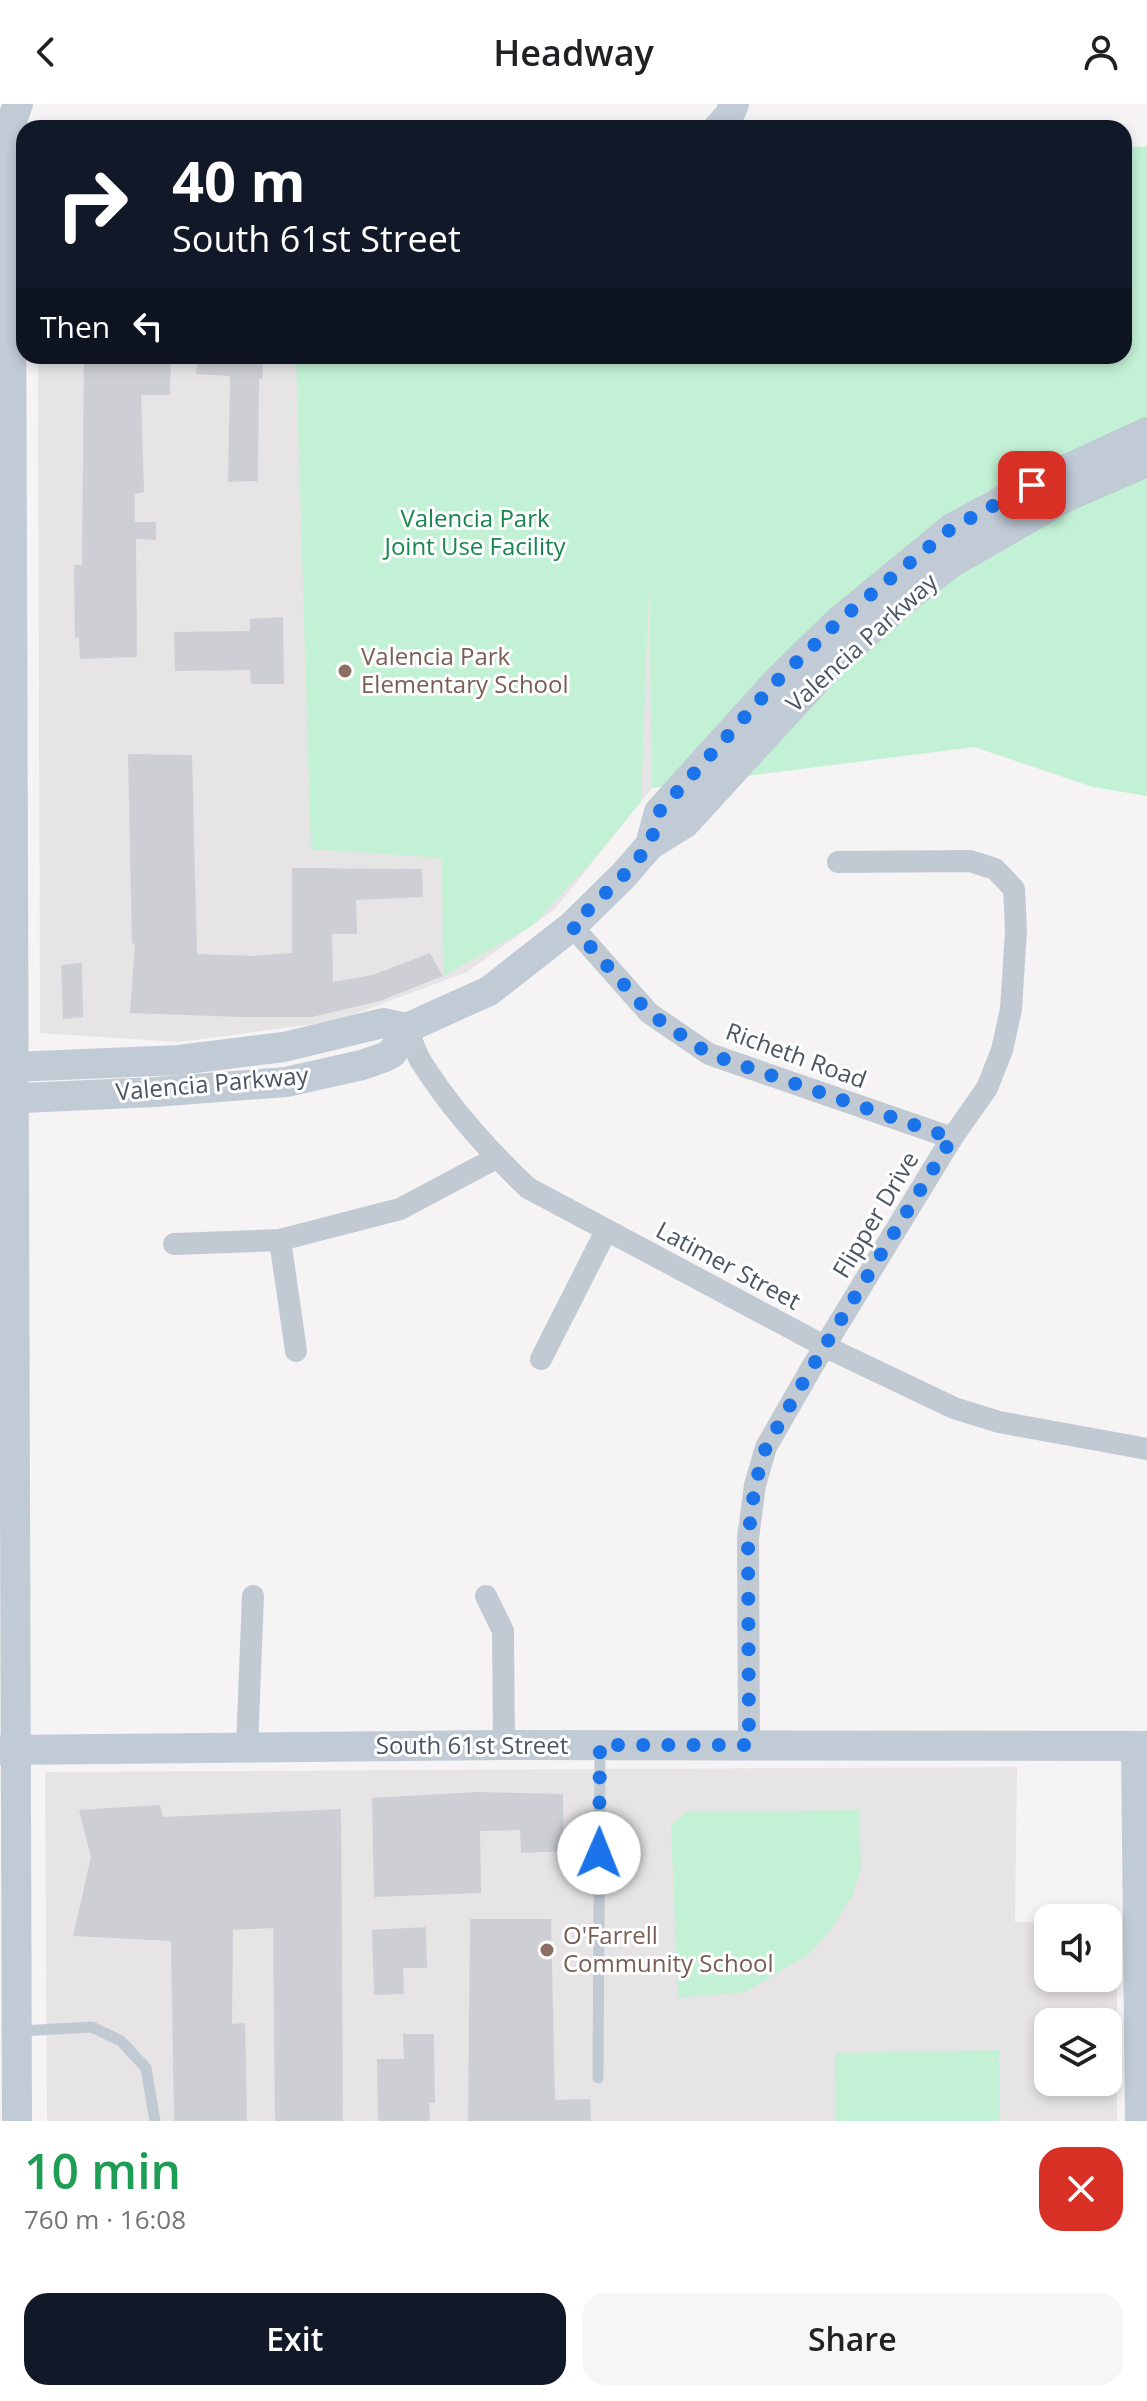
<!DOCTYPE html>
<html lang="en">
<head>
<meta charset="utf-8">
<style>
	:root { --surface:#fff; --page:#f6f6f6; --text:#202124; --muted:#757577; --accent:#111827 }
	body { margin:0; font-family:"Open Sans",sans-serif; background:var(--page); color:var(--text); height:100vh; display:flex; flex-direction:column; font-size:30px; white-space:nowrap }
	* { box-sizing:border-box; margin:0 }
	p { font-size:26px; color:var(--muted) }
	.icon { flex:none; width:44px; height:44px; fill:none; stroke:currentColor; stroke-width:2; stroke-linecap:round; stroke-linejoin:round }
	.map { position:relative; height:2017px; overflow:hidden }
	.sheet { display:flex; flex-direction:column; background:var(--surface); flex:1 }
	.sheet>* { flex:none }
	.banner { position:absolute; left:16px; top:16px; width:1116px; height:244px; border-radius:24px; box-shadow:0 4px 12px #0003; background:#111827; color:#fff; overflow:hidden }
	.controls { position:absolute; left:1034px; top:1800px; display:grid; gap:16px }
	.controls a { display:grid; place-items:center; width:88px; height:88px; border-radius:16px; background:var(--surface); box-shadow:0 4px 12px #0003; font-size:40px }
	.pin { position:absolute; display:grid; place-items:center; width:68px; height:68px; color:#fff; margin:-34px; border-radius:16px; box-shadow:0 4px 12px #0006 }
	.me { position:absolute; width:88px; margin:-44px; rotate:1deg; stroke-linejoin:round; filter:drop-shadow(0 0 6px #0008) }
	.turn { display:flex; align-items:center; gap:28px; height:168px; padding:0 24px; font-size:36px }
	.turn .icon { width:104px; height:104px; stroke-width:2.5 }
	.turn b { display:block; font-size:56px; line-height:68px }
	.then { display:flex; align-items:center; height:76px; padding:0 24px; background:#0003; gap:16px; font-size:30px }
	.round { display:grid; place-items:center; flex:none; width:84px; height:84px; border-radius:24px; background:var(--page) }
	.headline { display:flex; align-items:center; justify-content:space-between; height:136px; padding:0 24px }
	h1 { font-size:48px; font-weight:600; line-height:60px; color:#1e9e55 }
	.cta { display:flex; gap:16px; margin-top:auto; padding:16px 24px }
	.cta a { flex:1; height:92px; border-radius:24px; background:var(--accent); color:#fff; font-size:32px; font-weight:600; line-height:92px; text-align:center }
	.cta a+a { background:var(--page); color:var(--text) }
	header { display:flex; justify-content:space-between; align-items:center; height:104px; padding:0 24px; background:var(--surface); font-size:36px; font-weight:600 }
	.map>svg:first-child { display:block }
</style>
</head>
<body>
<header><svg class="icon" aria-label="back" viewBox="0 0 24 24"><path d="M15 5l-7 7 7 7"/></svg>Headway<svg class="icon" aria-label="person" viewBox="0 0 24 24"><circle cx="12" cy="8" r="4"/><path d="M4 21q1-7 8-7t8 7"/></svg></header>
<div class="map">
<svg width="1147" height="2017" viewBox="0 0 1147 2017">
	<rect width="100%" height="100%" fill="#f5f3f3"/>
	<path fill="#e6e4e5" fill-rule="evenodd" d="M38 252H647L652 684 555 805 467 868 336 917 179 938 40 929Z
		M1017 1663 1015 1818H1048V1874H1108V1817H1117V2017H47L45 1668ZM1048 1918H1108V1978H1048Z"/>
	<path fill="#c3f1d5" d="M1147 42V692L1093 683 974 643 652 684 649 478 641 697 599 749 533 821 443 872 442 754 311 745 296 252H1124V44Z
		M859 1706 861 1765 852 1792 832 1824 809 1850 745 1888 678 1894 671 1721 687 1708Z
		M999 1946 1000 2017H836L835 1949Z"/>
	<path fill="#cdcfd5" d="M84 252H171L170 291H141L144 388 135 390V418H156V436L136 435 137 553 80 555 79 533 75 534 74 461H82Z
		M198 252H264L262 275H259L258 377 228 378 230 272 196 270Z
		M283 513 284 580H251L250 566 175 567 174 528 250 527V515Z
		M128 650 192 651 197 850 254 852 292 849V764L422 765 423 793 356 796 357 830H332L333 878 373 871 430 849 443 872 380 897 312 913H242L130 909 135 839 132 840Z
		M82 859 83 913 63 915 61 861Z
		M478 1688 563 1690 564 1747 521 1749 520 1726 480 1727 481 1789 374 1793 372 1694Z
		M160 1701 163 1713 341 1705 343 2017H275L273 1824 233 1826 232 1920 245 1919 247 2017H174L171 1837 73 1832 91 1753 79 1706Z
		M470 1815H551L555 1996 590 1995 591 2017H468Z
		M426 1823 427 1864H403L404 1890 374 1891 372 1826Z
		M403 1930H434L435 1999H429L430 2017H378L377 1955H404Z"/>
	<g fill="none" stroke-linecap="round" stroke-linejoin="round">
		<path stroke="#c1cad2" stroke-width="11" d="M20 1927 92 1923 121 1937 146 1964 155 2017
			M598 1974 600 1642"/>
		<path stroke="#c1cad2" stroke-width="22" d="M572 822 649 909 709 950 952 1034
			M407 924C412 935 415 949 422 959 451 1005 489 1047 528 1084L826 1243 954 1304 999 1318 1147 1345
			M280 1136 296 1247
			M174 1140 280 1136 400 1105 496 1054
			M541 1255 606 1127
			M486 1492 503 1527 504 1641
			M749 1641 748 1434 755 1381 766 1343 812 1263 952 1034 987 984 1002 946 1011 905 1016 826 1014 785 995 765 970 757 838 758
			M247 1643 253 1492"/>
		<path stroke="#c1cbd6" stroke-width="30" d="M718 24 729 12 734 0
			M650 741 659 708 778 576 840 516 952 424 1032 381 1147 328
			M0 962 13 963 179 956 284 943 383 919 407 924 489 887 572 822 623 772 650 741 685 719 831 560 909 492 951 459 1064 394 1147 358
			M0 995 155 988 286 978 362 961 385 953 392 949 407 924
			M1136 1642 1140 2017
			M0 1646 504 1641 1147 1642
			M17 2017 11 147V19L18 0"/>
	</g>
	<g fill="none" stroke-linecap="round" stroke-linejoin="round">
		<path stroke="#1a73e8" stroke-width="14" stroke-dasharray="0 25.2" d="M599 1749 600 1641H749L748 1434 755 1381 766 1343 812 1263 952 1034 709 950 649 909 572 822 623 772 650 741 659 708 778 576 840 516 952 424 1032 381"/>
	</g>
	<g fill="#8d6e63" stroke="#fff" stroke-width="3">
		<circle cx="345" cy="567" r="8"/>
		<circle cx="547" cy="1846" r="8"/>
	</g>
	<g text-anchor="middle" stroke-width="6" stroke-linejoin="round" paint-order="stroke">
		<g font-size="24" fill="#17864f" stroke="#fff">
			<text x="475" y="423">Valencia Park<tspan x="475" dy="28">Joint Use Facility</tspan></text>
		</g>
		<g font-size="24" fill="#4a5661" stroke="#fff">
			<text transform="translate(862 539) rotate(-42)" y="8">Valencia Parkway</text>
			<text transform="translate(796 952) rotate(20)" y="8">Richeth Road</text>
			<text transform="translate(212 980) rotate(-5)" y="8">Valencia Parkway</text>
			<text transform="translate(876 1111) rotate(-59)" y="8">Flipper Drive</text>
			<text transform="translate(728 1162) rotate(28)" y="8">Latimer Street</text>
			<text x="472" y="1650">South 61st Street</text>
		</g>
		<g font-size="24" fill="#785e54" stroke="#fff" text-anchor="start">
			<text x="361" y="561">Valencia Park<tspan x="361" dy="28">Elementary School</tspan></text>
			<text x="563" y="1840">O'Farrell<tspan x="563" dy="28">Community School</tspan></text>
		</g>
	</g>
</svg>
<div class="controls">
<a><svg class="icon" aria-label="sound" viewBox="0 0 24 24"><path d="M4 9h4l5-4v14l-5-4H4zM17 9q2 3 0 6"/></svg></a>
<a><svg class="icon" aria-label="layers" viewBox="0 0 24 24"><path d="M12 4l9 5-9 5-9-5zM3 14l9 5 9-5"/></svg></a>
</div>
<div class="pin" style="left:1032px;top:381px;background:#d93025"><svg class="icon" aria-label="arrive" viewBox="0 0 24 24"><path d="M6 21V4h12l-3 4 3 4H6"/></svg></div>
<svg class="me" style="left:599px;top:1749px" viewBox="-20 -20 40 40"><circle r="19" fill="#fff"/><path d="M0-13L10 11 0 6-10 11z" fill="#1a73e8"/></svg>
<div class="banner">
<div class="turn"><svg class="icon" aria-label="right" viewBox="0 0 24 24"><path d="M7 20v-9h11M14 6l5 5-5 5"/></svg><div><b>40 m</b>South 61st Street</div></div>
<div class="then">Then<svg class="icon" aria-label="left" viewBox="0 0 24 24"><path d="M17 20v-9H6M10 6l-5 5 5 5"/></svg></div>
</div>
</div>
<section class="sheet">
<div class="headline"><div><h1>10 min</h1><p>760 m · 16:08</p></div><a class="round" style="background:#d93025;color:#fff"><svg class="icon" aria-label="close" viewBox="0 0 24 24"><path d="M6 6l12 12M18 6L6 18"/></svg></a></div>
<div class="cta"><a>Exit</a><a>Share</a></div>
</section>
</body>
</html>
